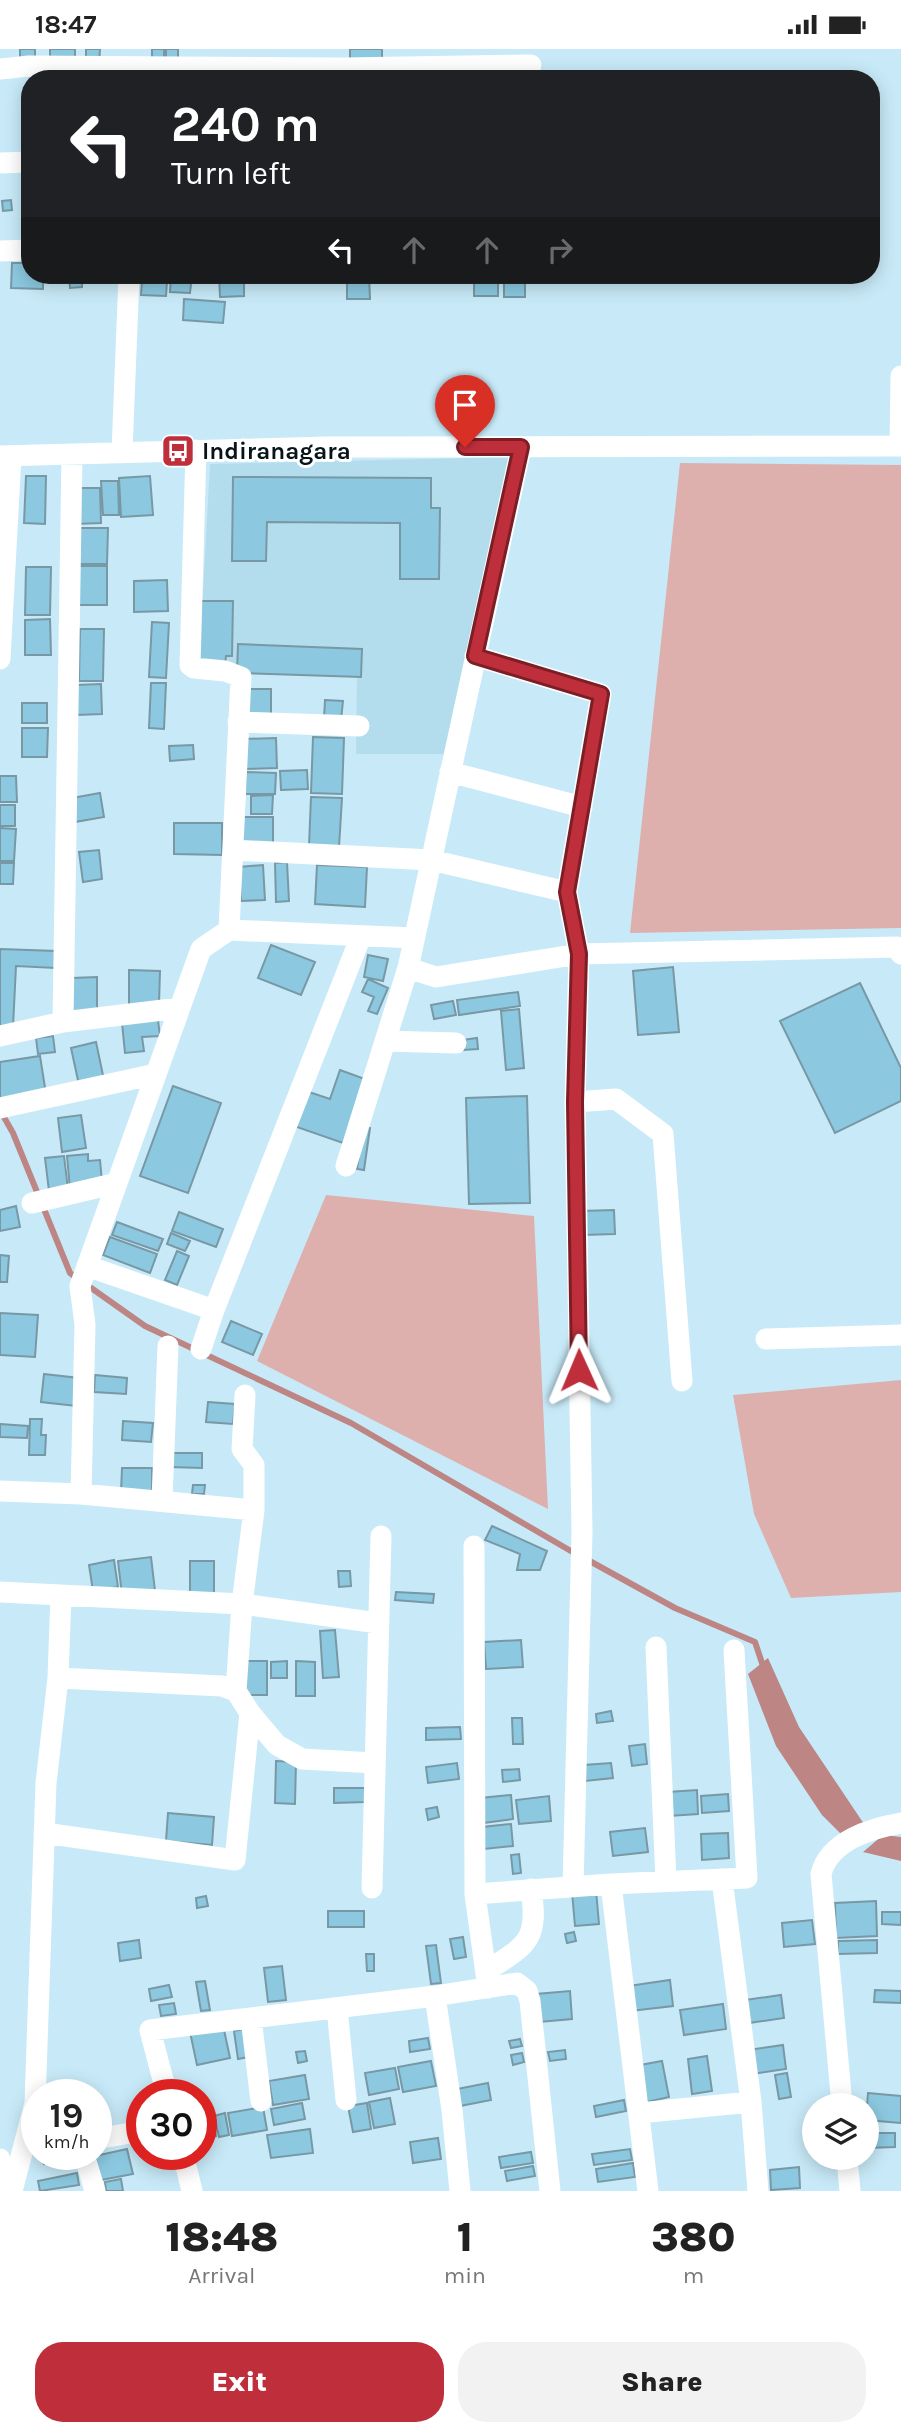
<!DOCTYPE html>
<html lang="en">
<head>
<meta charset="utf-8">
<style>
	:root { --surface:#fff; --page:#f2f2f2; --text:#222; --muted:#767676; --accent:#be2e3b }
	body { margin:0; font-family:Karla,sans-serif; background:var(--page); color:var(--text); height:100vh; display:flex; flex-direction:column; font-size:26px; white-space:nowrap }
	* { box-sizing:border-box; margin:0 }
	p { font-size:23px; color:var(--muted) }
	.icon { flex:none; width:38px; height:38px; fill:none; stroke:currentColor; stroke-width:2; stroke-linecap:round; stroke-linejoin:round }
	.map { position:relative; height:2142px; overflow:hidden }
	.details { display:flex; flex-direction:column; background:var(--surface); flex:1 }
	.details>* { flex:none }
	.hud { position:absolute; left:21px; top:21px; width:859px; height:214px; border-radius:28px; box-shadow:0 4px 18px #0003; background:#202124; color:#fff; overflow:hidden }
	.tools { position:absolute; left:802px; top:2044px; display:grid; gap:14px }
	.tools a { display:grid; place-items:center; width:77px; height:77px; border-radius:50%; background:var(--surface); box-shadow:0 4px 18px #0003; font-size:35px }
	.speed { position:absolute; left:21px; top:2030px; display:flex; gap:14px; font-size:35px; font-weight:700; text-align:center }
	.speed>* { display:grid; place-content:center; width:91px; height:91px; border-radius:50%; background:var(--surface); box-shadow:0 4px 18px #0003; line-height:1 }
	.speed small { font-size:18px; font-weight:400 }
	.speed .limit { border:10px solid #d22; background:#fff; color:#111 }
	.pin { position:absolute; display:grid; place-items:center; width:60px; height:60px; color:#fff; margin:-72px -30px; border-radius:50% 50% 50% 0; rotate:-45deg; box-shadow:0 0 7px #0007 }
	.pin .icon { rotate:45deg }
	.me { position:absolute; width:77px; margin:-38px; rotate:359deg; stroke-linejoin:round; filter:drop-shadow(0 0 5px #0008) }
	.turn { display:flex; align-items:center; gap:24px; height:147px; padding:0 35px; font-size:32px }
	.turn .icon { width:91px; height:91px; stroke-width:2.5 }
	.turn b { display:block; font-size:49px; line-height:60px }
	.lanes { display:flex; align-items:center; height:66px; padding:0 35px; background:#0003; justify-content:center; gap:35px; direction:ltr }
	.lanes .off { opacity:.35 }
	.eta { display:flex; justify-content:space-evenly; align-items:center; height:119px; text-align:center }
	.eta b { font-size:42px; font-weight:800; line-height:49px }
	.cta { display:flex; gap:14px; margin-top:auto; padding:14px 35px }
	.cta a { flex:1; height:80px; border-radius:28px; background:var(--accent); color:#fff; font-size:28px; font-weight:800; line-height:80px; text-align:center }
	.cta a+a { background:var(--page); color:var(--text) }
	.status { display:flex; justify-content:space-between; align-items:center; height:49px; padding:0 35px; background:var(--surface); direction:ltr }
	.status svg { height:19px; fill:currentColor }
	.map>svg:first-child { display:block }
</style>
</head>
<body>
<div class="status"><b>18:47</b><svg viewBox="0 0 49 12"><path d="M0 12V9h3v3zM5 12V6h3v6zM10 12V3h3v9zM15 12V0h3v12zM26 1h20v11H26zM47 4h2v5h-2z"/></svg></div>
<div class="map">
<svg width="901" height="2142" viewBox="0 0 901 2142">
	<rect width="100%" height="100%" fill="#c8eaf8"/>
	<path fill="#b3dded" d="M515 408 449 705H356L357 625 199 617 210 415Z"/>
	<path fill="#ddb0ae" d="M680 414 901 416V879L630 884Z
		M326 1146 534 1167 548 1460 257 1312Z
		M901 1331V1543L791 1549 754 1465 733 1346Z"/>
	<path fill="#bd8583" d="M768 1609 799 1678 864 1775 842 1786 822 1766 776 1697 748 1625Z
		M883 1786 901 1788V1812L863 1803Z"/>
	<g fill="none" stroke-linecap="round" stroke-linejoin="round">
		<path stroke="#bd8583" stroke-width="6" d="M1 1063 13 1084 70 1224 145 1277 351 1374 576 1505
			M586 1510 675 1559 755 1593 764 1620"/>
	</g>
	<path fill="#8cc9e0" stroke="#7898a5" stroke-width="2" d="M20 0H35V12L20 13Z
		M50 0H75V12H50Z
		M86 0H100L99 17H86Z
		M152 0H164V14H152Z
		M166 0H178V14H166Z
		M350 0H382V13H350Z
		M11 151 12 161 3 162 2 152Z
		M12 214H30V226H43V240L11 239Z
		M69 226H116V229L82 232V238L70 239Z
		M171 226H192L190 244 170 243Z
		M219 226H244V247L220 248Z
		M347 226H369L370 250H347Z
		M474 226H498V247H474Z
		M504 226H525V248H504Z
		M142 232 167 233 166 247 141 246Z
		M184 250 225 253 223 274 183 271Z
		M26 427H46L45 475 24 474Z
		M150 427 153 466 121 468 119 429Z
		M233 428 431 429V459H440L439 530H400V474L267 473 266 512H232Z
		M101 432H118L119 466H103Z
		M74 439H100L101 474 76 475Z
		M75 479H108L107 515H74Z
		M73 517H107V556H73Z
		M26 518H51L50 566H25Z
		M167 531 168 562 134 563V532Z
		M192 552H233L232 607H226L225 617 193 614Z
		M50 570 51 606H25V571Z
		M152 573 169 574 166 629 149 628Z
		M80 580H104L103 632H79Z
		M238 595 362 600 361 628 237 624Z
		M151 634H166L164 680 149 679Z
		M101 635 102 665 76 666V636Z
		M248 640H271V670H247Z
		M325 651 343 652 341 671 324 670Z
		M22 654H47V674H22Z
		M22 679H48L47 708H22Z
		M313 688 344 689 342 745 311 744Z
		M276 689 277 719 244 720 243 690Z
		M193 696 194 710 170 712 169 697Z
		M307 721 308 740 281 741 280 722Z
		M246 723 276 724 275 745H245Z
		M0 727H16L17 753H0Z
		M100 744 104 768 75 773 72 749Z
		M273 746 272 765H251V747Z
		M311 748 342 749 339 798 309 797Z
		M0 756H15V777H0Z
		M243 768H273V798H243Z
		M174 774H222V806L174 805Z
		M0 779 16 780 14 812H0Z
		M99 801 102 830 83 833 79 803Z
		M287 813 289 852 276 853 275 814Z
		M0 814H14L13 835H0Z
		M263 816 265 851 241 852 239 818Z
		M317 816 367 818 365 858 315 855Z
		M271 896 315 913 301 946 258 929Z
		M0 900 56 902 55 919 16 917 13 978 0 977Z
		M368 906 388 910 383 932 364 928Z
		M673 918 679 983 638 986 633 922Z
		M129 921 160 922 159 955 129 959Z
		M97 928V964L72 965V929Z
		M368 930 388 939 377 965 368 962 374 948 362 943Z
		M860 934 901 1019V1052L835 1084 780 972Z
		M518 943 520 957 459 966 457 951Z
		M453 952 456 966 434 970 431 956Z
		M519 960 524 1019 506 1021 501 962Z
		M158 971 160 987 142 988 144 1002 125 1004 122 974Z
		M53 987 55 1003 38 1005 36 989Z
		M477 989 478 1000 463 1001 462 991Z
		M96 993 104 1031 79 1036 71 999Z
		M40 1007 46 1045 0 1051V1013Z
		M340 1021 365 1030 343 1094 291 1076 303 1041 330 1050Z
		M173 1037 221 1054 188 1144 140 1127Z
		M527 1047 530 1154 469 1155 466 1049Z
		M81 1066 86 1099 62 1103 58 1069Z
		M363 1078 370 1079 364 1121 357 1120Z
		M88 1105V1112L100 1111 102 1133 70 1140 67 1107Z
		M64 1107 68 1140 49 1142 45 1109Z
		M16 1157 20 1178 0 1182V1161Z
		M614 1161 615 1185 582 1186 581 1162Z
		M179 1163 223 1180 216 1198 172 1182Z
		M117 1173 163 1190 158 1202 112 1186Z
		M171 1184 190 1192 185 1202 167 1195Z
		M110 1188 157 1205 150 1224 103 1206Z
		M177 1202 189 1207 177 1236 165 1231Z
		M0 1206 9 1207 7 1233H0Z
		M0 1264 38 1266 35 1308 0 1306Z
		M231 1272 262 1285 253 1306 222 1293Z
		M44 1325 79 1329 76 1357 41 1353Z
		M95 1326 127 1329 126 1345 94 1343Z
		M208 1353 235 1355 233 1375 206 1373Z
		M30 1370H42L41 1386H46L45 1406H29Z
		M123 1372 153 1374 151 1393 122 1391Z
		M0 1375 28 1377 27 1389 0 1388Z
		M169 1404H202V1419L168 1418Z
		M122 1419H152V1443H121Z
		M193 1436H205L204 1445H192Z
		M492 1477 547 1502 540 1521H517L520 1505 485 1491Z
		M151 1508 155 1542 122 1546 118 1512Z
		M114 1511 118 1538 93 1542 89 1516Z
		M190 1512H214V1544L190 1545Z
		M338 1522H350L351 1537 339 1538Z
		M396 1543 434 1545 433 1554 395 1551Z
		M335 1581 339 1628 323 1629 320 1582Z
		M521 1591 523 1618 486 1620 484 1593Z
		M241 1612H267V1646H241Z
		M287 1612V1629H271V1613Z
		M296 1612 315 1613V1647H296Z
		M611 1662 613 1672 597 1674 596 1665Z
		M512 1669H522L523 1695H513Z
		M460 1678 461 1690 426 1691V1679Z
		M645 1695 647 1715 632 1717 629 1697Z
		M276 1712 296 1713 295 1755 275 1754Z
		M457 1714 459 1730 428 1734 426 1718Z
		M611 1714 613 1729 585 1732 584 1716Z
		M519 1720 520 1731 503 1733 502 1721Z
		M334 1739H366V1753L334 1754Z
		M697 1741 698 1765 669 1767 668 1743Z
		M728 1745 729 1762 702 1764 701 1747Z
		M511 1746 513 1770 483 1774 480 1749Z
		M549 1747 551 1772 519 1775 516 1751Z
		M437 1758 439 1768 428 1771 426 1760Z
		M168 1764 214 1768 212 1796 166 1792Z
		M511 1775 513 1797 484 1800 482 1778Z
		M645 1779 648 1803 613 1807 610 1783Z
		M728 1784 729 1809 702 1811 701 1785Z
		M519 1805 521 1824 513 1825 511 1806Z
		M596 1841 599 1875 575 1877 572 1843Z
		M206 1847 208 1857 197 1859 196 1849Z
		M876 1852 877 1887 836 1889 835 1854Z
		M328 1862H364V1878H328Z
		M882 1863H901V1876L882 1875Z
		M812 1871 815 1895 784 1898 782 1874Z
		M574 1883 576 1892 567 1894 565 1885Z
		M463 1888 466 1908 454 1910 450 1890Z
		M139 1891 141 1909 120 1912 118 1894Z
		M877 1891V1904L838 1905V1892Z
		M436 1896 441 1934 431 1935 426 1897Z
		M366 1905H374V1922H367Z
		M282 1917 286 1951 268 1953 264 1919Z
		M670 1931 673 1957 631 1962 628 1937Z
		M205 1932 210 1961 201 1962 196 1933Z
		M169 1936 172 1948 151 1952 149 1940Z
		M875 1941 901 1942V1954L874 1953Z
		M570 1942 572 1970 539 1973 536 1945Z
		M781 1946 784 1969 749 1974 745 1951Z
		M174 1954 176 1965 161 1967 159 1956Z
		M723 1955 726 1980 684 1986 680 1961Z
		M223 1976 230 2009 197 2016 190 1983Z
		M244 1980 249 2008 238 2010 234 1982Z
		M428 1989 430 2000 410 2003 409 1992Z
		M520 1990 522 1997 511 1999 509 1992Z
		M783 1996 786 2020 751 2025 747 2001Z
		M565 2001 566 2010 550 2012 548 2003Z
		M305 2002 307 2012 298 2014 296 2003Z
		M522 2004 524 2013 513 2016 511 2006Z
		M707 2007 712 2042 692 2045 688 2010Z
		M431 2012 436 2037 403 2043 398 2018Z
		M662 2012 669 2048 647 2053 640 2016Z
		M395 2019 399 2040 369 2046 365 2024Z
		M787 2024 791 2048 779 2050 775 2026Z
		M305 2026 309 2050 273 2056 269 2032Z
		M488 2034 491 2051 460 2057 457 2040Z
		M868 2044 901 2047V2074L866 2071Z
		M390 2049 395 2075 374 2079 369 2053Z
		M624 2051 626 2062 596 2068 594 2057Z
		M302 2054 305 2070 274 2076 271 2060Z
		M367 2054 371 2080 353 2083 348 2057Z
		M263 2058 267 2081 232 2087 228 2064Z
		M225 2064 229 2086 219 2088 214 2067Z
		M213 2072 216 2087 209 2089 206 2073Z
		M310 2080 313 2104 271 2109 267 2086Z
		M866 2084H895V2098L866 2099Z
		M438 2089 441 2110 413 2114 410 2093Z
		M127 2100 133 2125 101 2131 95 2107Z
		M630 2100 632 2111 594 2116 592 2105Z
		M531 2103 533 2114 501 2119 499 2108Z
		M42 2105H74L75 2109 44 2115Z
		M633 2114 635 2128 598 2133 596 2120Z
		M533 2117 535 2127 507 2132 505 2122Z
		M799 2118 800 2139 771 2141 770 2121Z
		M77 2124 79 2136 40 2142 38 2132Z
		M121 2130 123 2142H106L105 2133Z"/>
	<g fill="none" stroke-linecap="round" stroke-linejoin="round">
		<path stroke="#fff" stroke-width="21" d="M0 20 29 17 344 19 531 16
			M0 114 30 113
			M0 202 30 201
			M900 397 901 327
			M196 401 190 616 194 619 225 622 241 628 229 881
			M122 403 129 226
			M0 407 327 398 901 397
			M475 607 601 645 567 843 579 905 575 1053 582 1483 573 1838
			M0 610 11 407
			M238 673 359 677
			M450 723 582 758
			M233 801 431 811 567 843
			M408 919 436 928 579 905 897 898 901 905
			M63 973 180 959
			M0 987 63 973 72 406
			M385 992 456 994
			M575 1053 616 1050 663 1085 682 1332
			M0 1059 156 1025
			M346 1117 408 919 521 399
			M32 1154 117 1134
			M87 1217 214 1261 361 887
			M766 1290 901 1286
			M201 1300 214 1261
			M245 1346 242 1400 254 1416V1461
			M0 1442 81 1445 85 1276 80 1237 201 900 229 881 414 889
			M81 1445 254 1461 242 1555 236 1642
			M162 1451 168 1297
			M474 1497 475 1845 488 1939
			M0 1543 242 1555 378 1574
			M656 1598 666 1832
			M250 1664 277 1696 302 1710 375 1714
			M44 1784 235 1811 250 1664 236 1642 222 1637 58 1629
			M722 1830 751 2053 758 2142
			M611 1835 648 2142
			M372 1839 381 1487
			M475 1845 611 1835 747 1829 734 1601
			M486 1922C527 1896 539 1892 531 1840
			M435 1947 452 2061 460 2142
			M337 1959 346 2051
			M251 1969 261 2052
			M167 2046 150 1981 435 1947 517 1934 527 1942 530 1952 550 2142
			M842 2056 821 1825C829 1792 871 1779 901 1774
			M639 2064 751 2053
			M96 2090 142 2082
			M84 2105 95 2142
			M183 2105 192 2142
			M847 2109 850 2142
			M0 2110 5 2142
			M12 2142 35 2054 46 1734 58 1629 61 1546"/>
	</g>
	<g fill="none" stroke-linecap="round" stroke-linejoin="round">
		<defs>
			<path id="route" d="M465 398H521L475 607 601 645 567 843 579 905 575 1053 579 1321"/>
		</defs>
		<use href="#route" stroke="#7c1e26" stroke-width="18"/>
		<use href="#route" stroke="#be2e3b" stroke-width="12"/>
	</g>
	<defs>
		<symbol id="bus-square" viewBox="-11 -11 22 22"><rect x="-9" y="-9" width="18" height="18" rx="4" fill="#be2e3b" stroke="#fff"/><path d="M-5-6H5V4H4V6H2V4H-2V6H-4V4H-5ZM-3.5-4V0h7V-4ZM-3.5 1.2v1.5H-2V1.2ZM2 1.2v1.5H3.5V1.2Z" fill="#fff"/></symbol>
	</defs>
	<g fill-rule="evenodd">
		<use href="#bus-square" x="159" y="383" width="38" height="38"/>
	</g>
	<g text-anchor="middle" stroke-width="6" stroke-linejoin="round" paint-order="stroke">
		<g font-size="24" font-weight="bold" fill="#071419" stroke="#fff" text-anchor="start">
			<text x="202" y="410">Indiranagara</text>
		</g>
	</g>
</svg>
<div class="tools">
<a><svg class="icon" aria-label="layers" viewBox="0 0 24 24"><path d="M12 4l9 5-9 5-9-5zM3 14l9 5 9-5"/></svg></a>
</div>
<div class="speed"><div>19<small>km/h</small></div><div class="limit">30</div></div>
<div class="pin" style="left:465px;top:398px;background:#d93025"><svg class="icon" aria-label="arrive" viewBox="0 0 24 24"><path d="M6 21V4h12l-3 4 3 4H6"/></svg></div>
<svg class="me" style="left:579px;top:1321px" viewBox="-20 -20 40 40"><path d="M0-17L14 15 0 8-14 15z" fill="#be2e3b" stroke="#fff" stroke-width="4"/></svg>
<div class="hud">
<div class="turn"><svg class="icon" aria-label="left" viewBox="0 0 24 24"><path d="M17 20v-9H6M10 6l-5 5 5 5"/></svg><div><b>240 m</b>Turn left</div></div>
<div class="lanes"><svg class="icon" aria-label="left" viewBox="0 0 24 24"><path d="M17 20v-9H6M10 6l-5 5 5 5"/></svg><svg class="icon off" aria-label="ahead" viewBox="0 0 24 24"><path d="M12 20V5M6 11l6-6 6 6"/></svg><svg class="icon off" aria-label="ahead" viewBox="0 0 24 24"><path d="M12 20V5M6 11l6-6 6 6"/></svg><svg class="icon off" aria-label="right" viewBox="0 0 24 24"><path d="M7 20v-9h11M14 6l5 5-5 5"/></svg></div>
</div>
</div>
<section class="details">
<div class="eta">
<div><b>18:48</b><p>Arrival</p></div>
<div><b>1</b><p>min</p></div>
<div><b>380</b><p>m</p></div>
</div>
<div class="cta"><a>Exit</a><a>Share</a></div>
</section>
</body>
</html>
